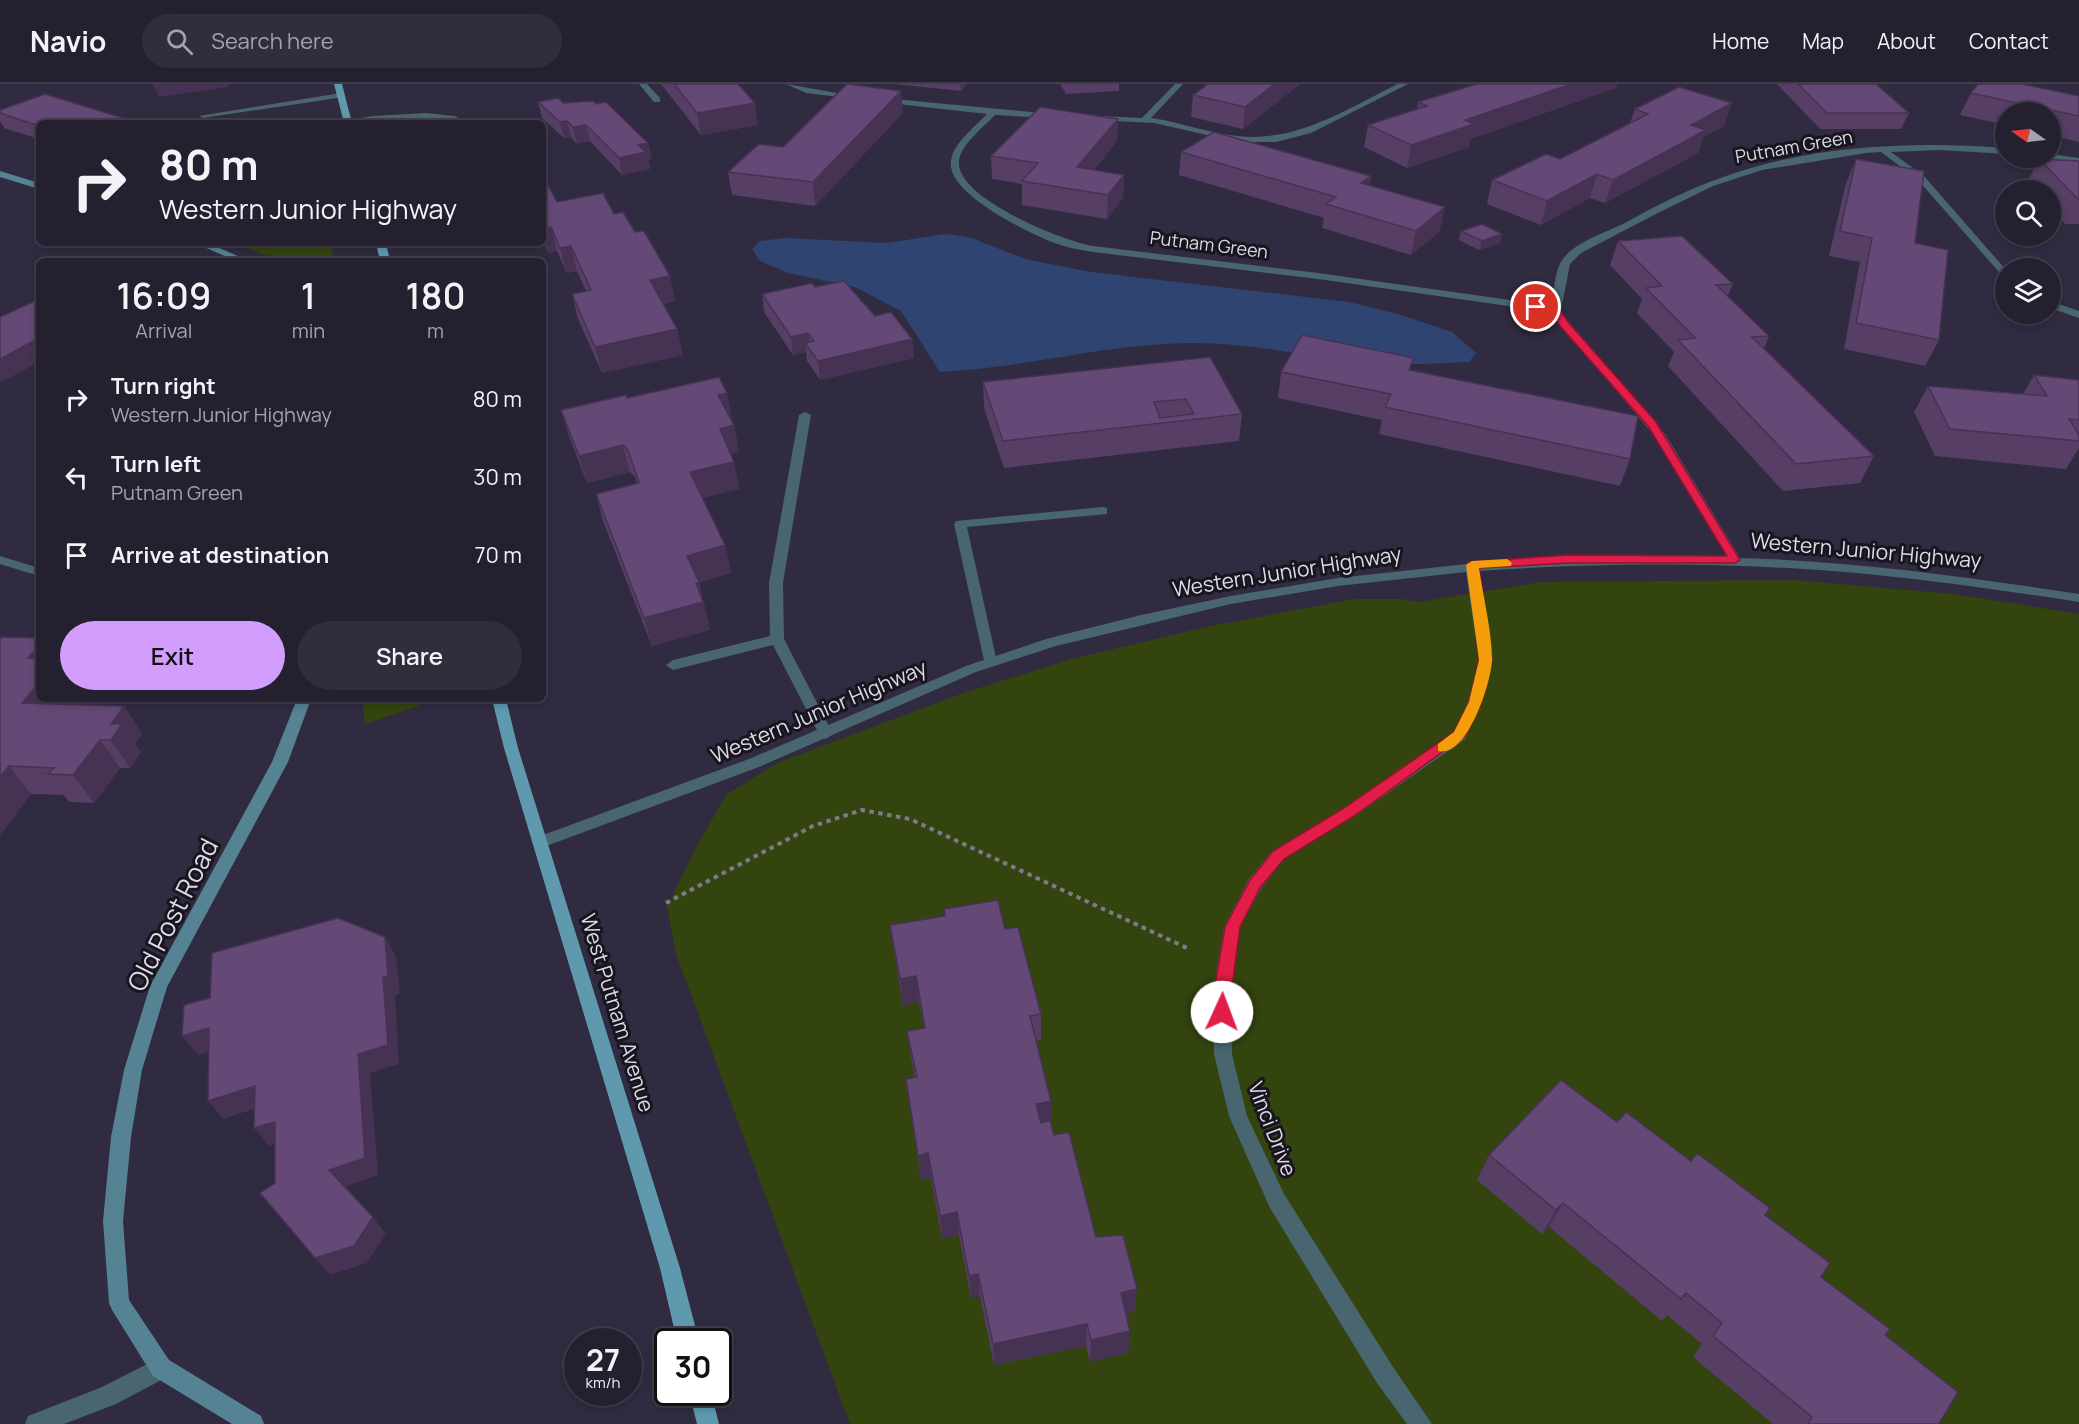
<!DOCTYPE html>
<html lang="en">
<head>
<meta charset="utf-8">
<style>
	:root { --surface:#242030; --page:#302d3c; --text:#f1f3f6; --muted:#a3a3ab; --line:#413e4c; --accent:#d29dfd }
	body { margin:0; font-family:Manrope,sans-serif; background:var(--page); color:var(--text); height:100vh; display:flex; flex-direction:column; font-size:22px; white-space:nowrap }
	* { box-sizing:border-box; margin:0 }
	p { font-size:20px; color:var(--muted) }
	.icon { flex:none; width:33px; height:33px; fill:none; stroke:currentColor; stroke-width:2; stroke-linecap:round; stroke-linejoin:round }
	.map { position:relative; flex:1; overflow:hidden }
	.details { position:absolute; left:36px; top:174px; width:510px; height:444px; display:flex; flex-direction:column; background:var(--surface); border-radius:9px; box-shadow:0 3px 9px #0003,0 0 0 2px var(--line) }
	.details>* { flex:none }
	.banner { position:absolute; left:36px; top:36px; width:510px; height:126px; border-radius:9px; box-shadow:0 3px 9px #0003,0 0 0 2px var(--line); background:#242030; color:var(--text); overflow:hidden }
	.needle { width:39px; rotate:284deg }
	.buttons { position:absolute; left:1995px; top:18px; display:grid; gap:12px }
	.buttons a { display:grid; place-items:center; width:66px; height:66px; border-radius:50%; background:var(--surface); box-shadow:0 3px 9px #0003,0 0 0 2px var(--line); font-size:30px }
	.speed { position:absolute; left:564px; top:1244px; display:flex; gap:12px; font-size:30px; font-weight:700; text-align:center }
	.speed>* { display:grid; place-content:center; width:78px; height:78px; border-radius:50%; background:var(--surface); box-shadow:0 3px 9px #0003,0 0 0 2px var(--line); line-height:1 }
	.speed small { font-size:15px; font-weight:400 }
	.speed .limit { border:3px solid #111; border-radius:9px; background:#fff; color:#111 }
	.pin { position:absolute; display:grid; place-items:center; width:51px; height:51px; color:#fff; margin:-26px; border:3px solid #fff; border-radius:50%; box-shadow:0 2px 6px #0007 }
	.me { position:absolute; width:66px; margin:-33px; rotate:2deg; stroke-linejoin:round; filter:drop-shadow(0 0 4px #0008) }
	.turn { display:flex; align-items:center; gap:21px; height:126px; padding:0 24px; font-size:27px }
	.turn .icon { width:78px; height:78px; stroke-width:2.5 }
	.turn b { display:block; font-size:42px; line-height:51px }
	.eta { display:flex; justify-content:space-evenly; align-items:center; height:102px; text-align:center }
	.eta b { font-size:36px; font-weight:600; line-height:42px }
	.cta { display:flex; gap:12px; margin-top:auto; padding:12px 24px }
	.cta a { flex:1; height:69px; border-radius:36px; background:var(--accent); color:#111; font-size:24px; font-weight:600; line-height:69px; text-align:center }
	.cta a+a { background:var(--page); color:var(--text) }
	ul { padding:0; list-style:none }
	li { display:flex; align-items:center; gap:18px; height:78px; padding:0 24px }
	li div { flex:1 }
	li b { display:block; font-size:22px }
	li em { font-style:normal }
	header { display:flex; align-items:center; gap:36px; box-sizing:border-box; height:84px; padding:0 30px; background:var(--surface); border-bottom:2px solid var(--line) }
	header strong { font-size:28px }
	nav { display:flex; gap:33px; margin-inline-start:auto; font-size:21px }
	.search { width:420px; height:54px; background:var(--page); display:flex; align-items:center; gap:15px; box-sizing:border-box; padding:0 21px; border-radius:33px; color:var(--muted); font-size:22px }
	.map>svg:first-child { display:block }
</style>
</head>
<body>
<header>
<strong>Navio</strong>
<div class="search"><svg class="icon" aria-label="search" viewBox="0 0 24 24"><circle cx="10" cy="10" r="6"/><path d="M15 15l6 6"/></svg>Search here</div>
<nav><a>Home</a><a>Map</a><a>About</a><a>Contact</a></nav>
</header>
<div class="map">
<svg width="2079" height="1340" viewBox="0 0 2079 1340">
	<rect width="100%" height="100%" fill="#302b40"/>
	<path fill="#33440f" d="M234 159H331L334 177H281Z
		M1794 496 1954 510 2079 530V1340H850L676 870 667 823 694 767 726 711 777 679 966 608 1072 575 1210 542 1355 515H1402L1419 518 1541 498Z
		M362 615H417L419 622 365 640Z"/>
	<path fill="#2f4470" d="M945 150 969 153 1025 175 1091 188 1349 218 1398 230 1452 248 1476 269 1469 278C1442 279 1414 281 1387 280 1321 277 1256 258 1188 259 1105 260 1024 284 940 288L901 227 855 203 788 189 760 177 752 165 760 157 786 154 887 159Z"/>
	<g fill="none" stroke-linecap="round" stroke-linejoin="round">
		<path stroke="#7e7a8b" stroke-width="4" stroke-dasharray="4.5 4.5" stroke-linecap="butt" d="M666 819 813 742 862 726 910 735 1187 864"/>
		<path fill="#49656f" fill-rule="evenodd" d="M341 9 345 11 344 13 203 34 199 32Z
			M426 29 455 32 467 39 426 34 352 39 344 37 373 32Z
			M805 328 811 331 783 499 784 555 833 650 826 655 819 650 773 561 673 586 666 581 673 576 770 552 769 499 799 331Z
			M1103 423 1107 424V430L967 443 997 578 995 581H985L954 440 956 437Z"/>
		<path fill="#49656f" fill-rule="evenodd" d="M639 0H647L660 14V18H654Z
			M786 0 860 13 856 15 806 9Z
			M1175 0H1183L1151 34C1180 38 1208 49 1237 52 1296 59 1347 25 1398 0H1408L1311 49 1276 58H1238L1154 39 1098 36 1094 34 1098 32 1142 34Z
			M883 14 1053 30 1054 32 1050 34 995 31C984 43 961 60 959 77 955 114 1063 157 1093 162L1318 189 1552 222C1554 210 1554 189 1561 178 1572 159 1604 149 1623 140 1656 122 1690 104 1726 92 1814 61 1913 57 2006 64V70L1940 66 1891 68 1924 92 2006 186V196L1918 96 1881 68 1866 69 1762 86 1713 102 1656 130 1581 169 1570 180 1561 226 1562 230 1665 350 1740 474C1854 477 1967 493 2079 510V518C2008 507 1938 497 1867 490 1738 478 1608 478 1479 487L1493 576 1482 618 1465 655 1355 732 1284 775 1261 805 1240 843 1231 907 1232 970 1247 1032 1284 1110 1393 1283 1432 1340H1407L1377 1299 1270 1124 1229 1032 1214 970 1213 907 1224 843 1249 795 1272 767 1343 724 1454 648 1468 618 1479 576 1466 488 1338 502 1231 520 1056 562 976 588 759 683 541 764 535 762 533 758 535 754 749 675 966 582 1046 555 1141 531 1231 512 1338 494 1466 480 1472 477 1477 479C1561 473 1643 471 1727 473L1656 354 1551 228 1318 195 1093 168C1079 166 1065 163 1052 158 1027 148 946 109 951 77 953 59 975 43 987 30L880 18 879 16Z
			M2050 70 2079 74V80L2047 75 2050 74Z
			M2050 217 2079 227V234L2050 224Z
			M0 472 39 484V492L0 480Z
			M161 1273 169 1276 172 1284 169 1292 116 1320 64 1340H25L28 1332 102 1303Z"/>
		<path fill="#568393" fill-rule="evenodd" d="M0 87 39 99V105L0 93Z
			M195 159H208L249 177H236Z
			M297 615H311L288 678 167 903 142 986 131 1053 123 1137 129 1216 169 1276 261 1332 264 1340H232L153 1292 112 1226 109 1219 103 1137 111 1053 124 986 150 902 272 678Z"/>
		<path fill="#5f99ae" fill-rule="evenodd" d="M334 0H342L352 39H344Z
			M376 159H386L390 177H380Z
			M492 615H506L518 664 680 1184 699 1257H677L660 1184 504 664Z
			M689 1308H711L719 1340H697Z"/>
	</g>
	<path fill="#563e65" d="M661 0H738L758 41 701 51Z
		M894 0H967L961 7Z
		M1060 0H1119V7L1066 10Z
		M1300 0 1243 45 1191 33 1193 11Z
		M1477 0H1617L1616 4 1470 55 1469 63 1407 84 1364 63 1368 41 1417 25 1418 18Z
		M1777 0H1876L1909 29 1901 45H1820Z
		M1971 9 2079 12V58L2050 51V28H2006V41L1960 31Z
		M538 18 563 19 652 75 648 76 650 85 622 91 590 57 577 60 571 53 564 54 542 34Z
		M1635 25 1724 42 1703 53 1698 69 1605 119 1590 114 1541 141 1487 120 1492 96 1560 75 1630 39Z
		M0 26 39 39V55L4 44 0 37Z
		M903 29 815 122 732 111 728 88Z
		M1118 35 1117 57 1094 86 1124 91 1123 114 1107 135 1022 121V100L992 95 991 72Z
		M1181 68 1371 92 1370 101 1440 147 1411 171 1322 144 1324 134 1179 91Z
		M1856 75 1915 159 1939 256 1925 282 1844 265 1860 178 1829 172 1846 99Z
		M2039 75 2079 77V140H2065L2050 124V106H2034L2027 99Z
		M543 100 557 118 614 130 675 217 663 220 677 245 683 271 602 289 578 235 572 210 586 207 577 187 567 189 557 167 548 169 543 158Z
		M1461 147 1502 150 1500 159 1479 166 1459 156Z
		M1618 157 1733 200 1728 212 1769 252 1764 265 1874 372 1860 399 1783 407 1668 282 1674 268 1637 229 1642 215 1610 181Z
		M815 203 875 232 912 255 914 274 820 296 807 277 806 268 793 271 764 228 762 210Z
		M1210 273 1242 330 1239 357 1004 384 984 324 983 298Z
		M1411 287 1630 375 1620 402 1379 350 1382 336 1278 314 1281 288Z
		M2034 291 2079 296V364L2066 385 1935 372 1914 328 1928 302 2023 310Z
		M627 314 732 335H731L734 341 739 368 730 370 734 378 739 405 702 414 725 461 731 489 699 498 710 546 652 562 603 437 596 410 637 400 635 393 630 388 587 399 569 352 561 326Z
		M0 553 39 615H68L64 621 124 622 142 650 135 660 141 668 130 684H120L94 719 69 718 64 711 31 710 0 751Z
		M944 825 1005 845 1041 930V956L1036 957 1051 1039 1054 1051 1096 1153 1137 1205 1134 1227 1126 1230 1130 1247 1128 1269 1090 1278 1086 1262 994 1281 980 1212 971 1214 959 1151 942 1155 931 1094 921 1096 906 995 915 994 911 973 907 947 924 944 919 918 903 922 894 868 890 841 944 832Z
		M1617 1038 1691 1077 1765 1131 1821 1193 1885 1251 1939 1340H1773L1693 1273 1702 1260 1667 1231 1662 1237 1549 1143 1542 1150 1477 1096 1489 1071Z"/>
	<path fill="#463253" d="M153 0H228V3L159 13Z
		M960 0H967L961 7Z
		M1275 0H1300L1243 45 1245 23Z
		M1571 0H1617L1616 4 1470 55 1469 63 1407 84 1411 61 1465 36Z
		M901 7 903 29 815 122 813 98Z
		M755 19 758 41 701 51 697 29Z
		M1732 19 1724 42 1703 53 1698 69 1605 119 1613 96 1691 41Z
		M1118 35 1117 57 1077 107V83Z
		M567 37 571 53 564 54 560 38Z
		M586 41 590 57 577 60 573 43Z
		M648 59 652 75 648 76 650 85 622 91 619 74 638 61Z
		M1597 90 1590 114 1541 141 1547 117Z
		M1124 91 1123 114 1107 135 1108 111Z
		M1371 92 1367 116 1361 99Z
		M1445 123 1440 147 1411 171 1416 147Z
		M551 143 557 167 548 169 543 152V144Z
		M1502 150 1500 159 1479 166 1482 157Z
		M571 162 577 187 567 189 560 164Z
		M670 192 675 217 656 221 650 196Z
		M677 245 683 271 602 289 595 263Z
		M808 249 810 267 805 259 806 268 793 271 791 253Z
		M39 254V278L0 299V275Z
		M912 255 914 274 820 296 818 277Z
		M727 309 732 335 723 337 718 311Z
		M734 341 739 368 725 372 720 345Z
		M623 361 630 388 587 399 579 372Z
		M734 378 739 405 696 415 690 388Z
		M725 461 731 489 694 499 687 472Z
		M699 498 710 546 652 562 644 534 696 499Z
		M39 562V589L28 574Z
		M39 599V615H68L43 647 22 619Z
		M124 622 142 650 135 660 141 668 130 684 111 656V640Z
		M100 656 120 684 94 719 73 691Z
		M9 682 31 710 0 751V693Z
		M385 853 396 872 400 910 395 912 399 980 370 989 378 1091 343 1103 329 1086 358 970 383 893Z
		M916 892 919 918 903 922 900 895Z
		M209 944 224 963 198 971 182 952Z
		M255 1002 269 1020 223 1035 208 1017Z
		M1051 1017V1042L1036 1045V1020Z
		M275 1038 289 1055 269 1062 254 1044Z
		M928 1069 931 1094 921 1096 918 1072Z
		M1563 1119 1549 1143 1542 1150 1556 1126Z
		M957 1128 959 1151 942 1155 940 1132Z
		M373 1133 386 1150 367 1179 330 1191 315 1174Z
		M978 1190 980 1212 971 1214 969 1192Z
		M1137 1205 1134 1227 1119 1231 1121 1209Z
		M1087 1240 1086 1262 994 1281 993 1260Z
		M1130 1247 1128 1269 1090 1278 1091 1256Z"/>
	<path fill="#644876" stroke="#463253" stroke-width="1.5" fill-rule="evenodd" d="M674 0H738L755 19 697 29Z
		M847 0 901 7 813 98 728 88 759 60 783 63Z
		M1208 0H1275L1245 23 1193 11Z
		M1477 0H1571L1465 36 1474 40 1411 61 1368 41 1427 22 1418 18Z
		M1798 0H1876L1909 29H1827Z
		M1978 0H2022L2079 12V32L1971 9Z
		M1679 3 1732 19 1691 41 1706 46 1613 96 1597 90 1547 117 1492 96 1546 70 1560 75 1648 30 1635 25Z
		M45 10 139 39H39V42L0 29V26Z
		M558 14 563 19 593 17 596 20 606 18 648 59 638 61 646 68 619 74 586 41 573 43 567 37 560 38 538 18Z
		M1040 23 1118 35 1077 83 1124 91 1108 111 1022 97 1038 79 991 72Z
		M1214 48 1371 92 1361 99 1445 123 1416 147 1326 120 1336 113 1181 68Z
		M1856 75 1924 87 1915 159 1948 166 1939 256 1856 239 1872 154 1840 147Z
		M2039 75 2079 77V116Z
		M547 99 557 118 603 109 614 130 623 128 635 148 644 147 670 192 650 196 677 245 595 263 572 210 591 206 571 162 560 164 551 143 543 144V100Z
		M1482 140 1502 150 1482 157 1461 147Z
		M1682 152 1733 200 1716 201 1769 252 1752 253 1874 372 1796 380 1678 256 1695 254 1646 204 1662 202 1618 157Z
		M844 197 875 232 891 228 912 255 818 277 805 259 814 257 808 249 791 253 762 210 812 199 815 203Z
		M39 215V254L0 275V233Z
		M1302 251 1414 274 1409 286 1638 332 1630 375 1385 323 1391 310 1281 288Z
		M1210 273 1242 330 1003 357 983 298ZM1186 315 1194 330 1160 334 1154 318Z
		M2034 291 2079 296V336L2069 335 2079 351V357L1950 345 1928 302 2047 312Z
		M719 293 727 309 718 311 734 341 720 345 734 378 690 388 725 461 687 472 699 498 696 499 703 518 644 534 596 410 639 399 628 366 623 361 579 372 561 326 626 311 627 314Z
		M0 553 39 554V562L28 574 39 575V599L22 619 124 622 111 640H122L111 656H100L73 691 48 690 54 684 9 682 0 693Z
		M998 816 1005 845 1018 843 1041 930 1030 932 1051 1017 1036 1020 1041 1039 1050 1036 1054 1051 1069 1048 1096 1153 1123 1151 1137 1205 1121 1209 1130 1247 1091 1256 1087 1240 993 1260 978 1190 969 1192 957 1128 940 1132 928 1069 918 1072 906 995 917 993 907 947 925 944 916 892 900 895 890 841 945 832 944 825Z
		M338 834 385 853 388 892 383 893 388 961 358 970 365 1074 329 1086 373 1133 354 1162 315 1174 260 1109 275 1099V1038L254 1044 255 1002 208 1017 209 944 182 952 184 921 210 914 212 869Z
		M1561 996 1617 1038 1626 1028 1691 1077 1697 1069 1770 1124 1765 1131 1830 1179 1821 1193 1890 1245 1885 1251 1958 1308 1939 1340H1808L1812 1333 1713 1252 1722 1239 1686 1209 1681 1215 1563 1119 1556 1126 1489 1071Z"/>
	<path fill="#e11d48" stroke="#92132f" stroke-width="1.5" d="M1536 220 1559 224 1568 238 1656 338 1740 476 1735 479H1569L1479 484 1492 576 1482 618 1466 651 1354 732 1284 775 1260 804 1240 843 1228 933H1216L1214 907 1225 843 1250 796 1273 767 1344 724 1454 648 1469 618 1479 576 1468 478 1569 471 1727 472 1648 342 1560 242 1552 228 1533 225 1531 223Z"/>
	<path fill="#f59e0b" d="M1507 475 1512 479 1511 482 1479 484C1483 512 1492 548 1492 575 1492 597 1467 675 1438 667V660L1454 648 1469 618 1479 576 1466 481 1472 477Z"/>
	<g text-anchor="middle" stroke-width="6" stroke-linejoin="round" paint-order="stroke">
		<g font-size="18" fill="#dedbe8" stroke="#18151f">
			<text transform="translate(1794 63) rotate(-10)" y="6">Putnam Green</text>
			<text transform="translate(1209 161) rotate(7)" y="6">Putnam Green</text>
		</g>
		<g font-size="21" fill="#dedbe8" stroke="#18151f">
			<text transform="translate(1866 467) rotate(5)" y="7">Western Junior Highway</text>
			<text transform="translate(1287 488) rotate(-9)" y="7">Western Junior Highway</text>
			<text transform="translate(819 628) rotate(-23)" y="7">Western Junior Highway</text>
			<text transform="translate(617 929) rotate(73)" y="7">West Putnam Avenue</text>
			<text transform="translate(1272 1045) rotate(69)" y="7">Vinci Drive</text>
		</g>
		<g font-size="26" fill="#dedbe8" stroke="#18151f">
			<text transform="translate(173 831) rotate(-63)" y="9">Old Post Road</text>
		</g>
	</g>
</svg>
<div class="buttons">
<a><svg class="needle" viewBox="-14 -14 28 28"><path d="M0-13l5 13h-10z" fill="#e53935"/><path d="M0 13l5-13h-10z" fill="#a3a3ab"/></svg></a>
<a><svg class="icon" aria-label="search" viewBox="0 0 24 24"><circle cx="10" cy="10" r="6"/><path d="M15 15l6 6"/></svg></a>
<a><svg class="icon" aria-label="layers" viewBox="0 0 24 24"><path d="M12 4l9 5-9 5-9-5zM3 14l9 5 9-5"/></svg></a>
</div>
<div class="speed"><div>27<small>km/h</small></div><div class="limit">30</div></div>
<div class="pin" style="left:1536px;top:223px;background:#d93025"><svg class="icon" aria-label="arrive" viewBox="0 0 24 24"><path d="M6 21V4h12l-3 4 3 4H6"/></svg></div>
<svg class="me" style="left:1222px;top:928px" viewBox="-20 -20 40 40"><circle r="19" fill="#fff"/><path d="M0-13L10 11 0 6-10 11z" fill="#e11d48"/></svg>
<div class="banner">
<div class="turn"><svg class="icon" aria-label="right" viewBox="0 0 24 24"><path d="M7 20v-9h11M14 6l5 5-5 5"/></svg><div><b>80 m</b>Western Junior Highway</div></div>
</div>
<section class="details">
<div class="eta">
<div><b>16:09</b><p>Arrival</p></div>
<div><b>1</b><p>min</p></div>
<div><b>180</b><p>m</p></div>
</div>
<ul>
<li><svg class="icon" aria-label="right" viewBox="0 0 24 24"><path d="M7 20v-9h11M14 6l5 5-5 5"/></svg><div><b>Turn right</b><p>Western Junior Highway</p></div><em>80 m</em></li>
<li><svg class="icon" aria-label="left" viewBox="0 0 24 24"><path d="M17 20v-9H6M10 6l-5 5 5 5"/></svg><div><b>Turn left</b><p>Putnam Green</p></div><em>30 m</em></li>
<li><svg class="icon" aria-label="arrive" viewBox="0 0 24 24"><path d="M6 21V4h12l-3 4 3 4H6"/></svg><div><b>Arrive at destination</b></div><em>70 m</em></li>
</ul>
<div class="cta"><a>Exit</a><a>Share</a></div>
</section>
</div>
</body>
</html>
